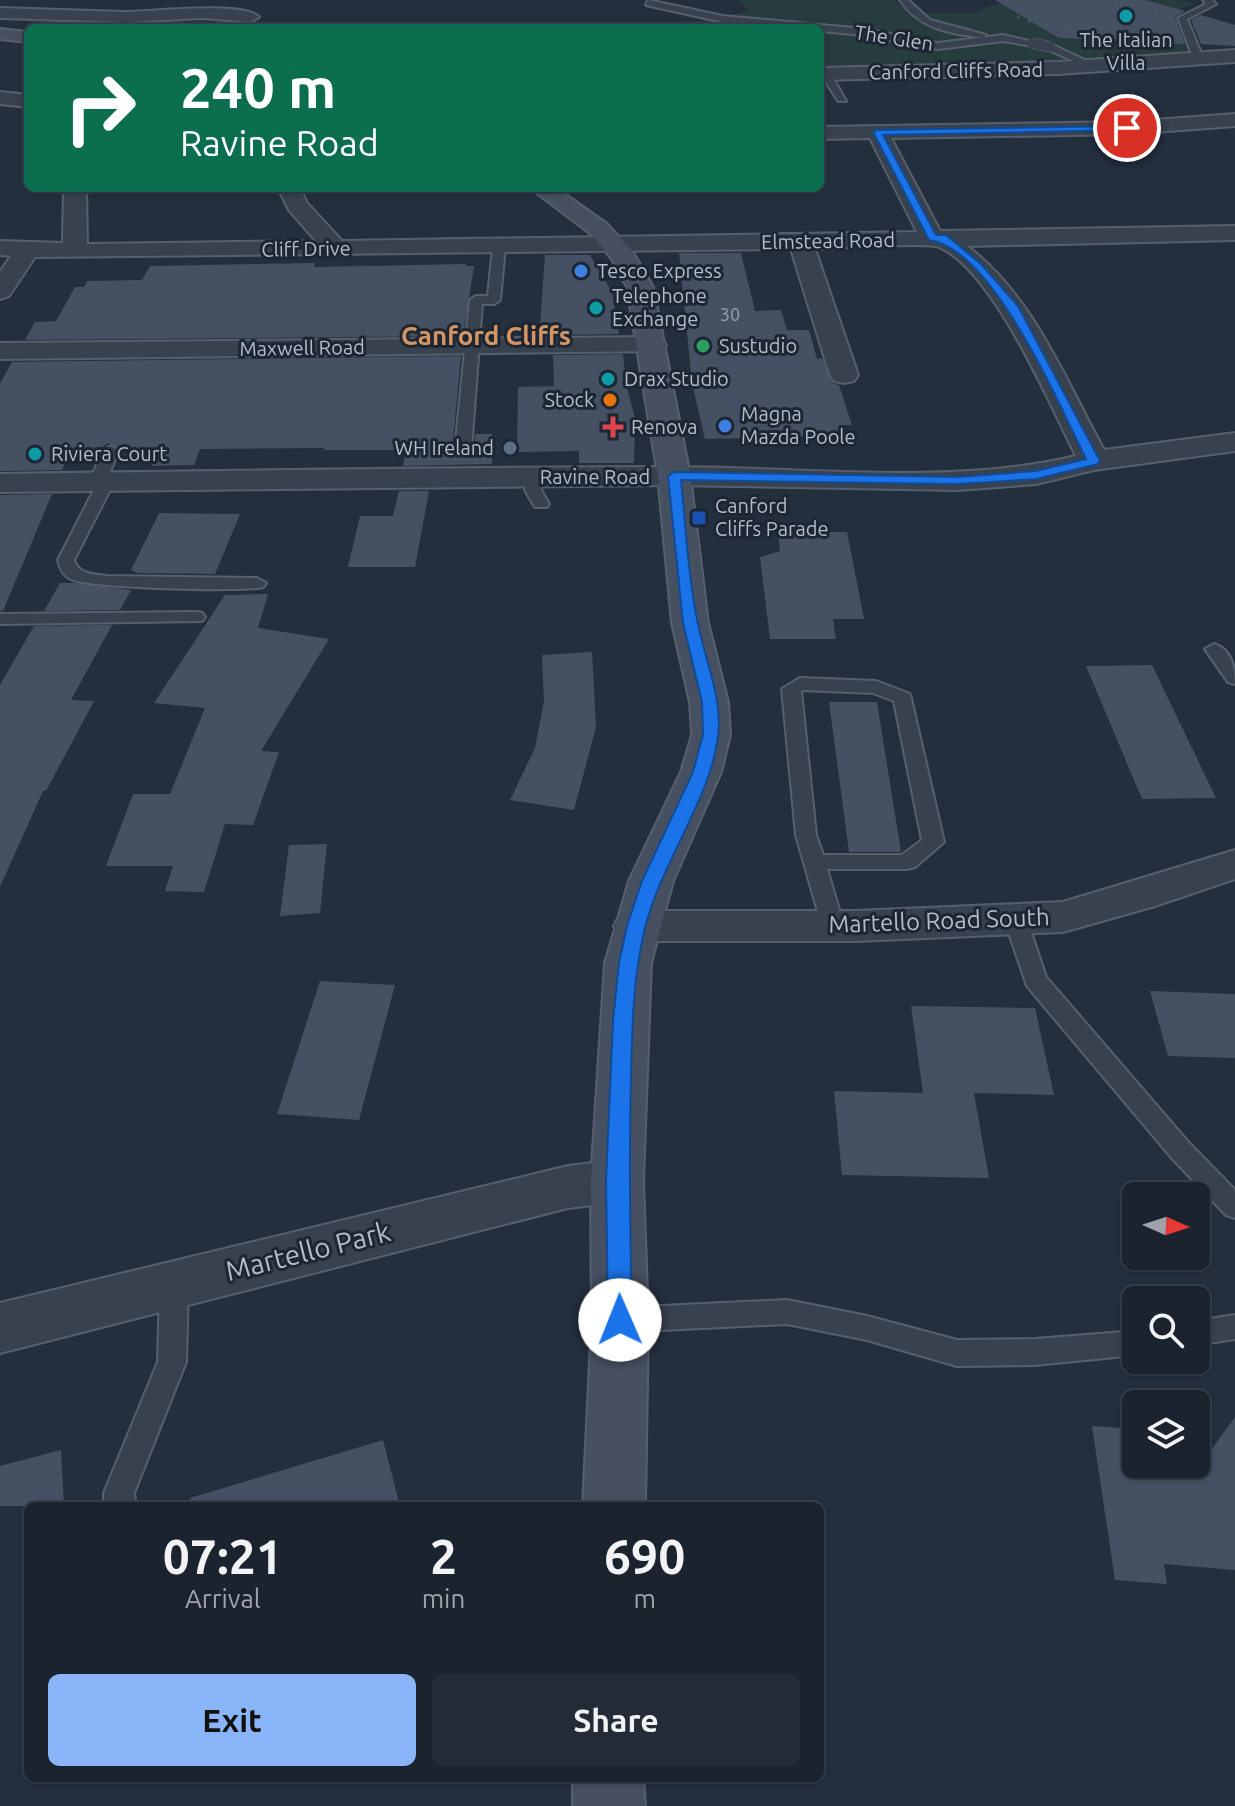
<!DOCTYPE html>
<html lang="en">
<head>
<meta charset="utf-8">
<style>
	:root { --surface:#1b232e; --page:#242b36; --text:#f1f3f6; --muted:#a0a4aa; --line:#39404a; --accent:#8ab4f8 }
	body { margin:0; font-family:Ubuntu,sans-serif; background:var(--page); color:var(--text); height:100vh; display:flex; flex-direction:column; font-size:30px; white-space:nowrap }
	* { box-sizing:border-box; margin:0 }
	p { font-size:26px; color:var(--muted) }
	.icon { flex:none; width:44px; height:44px; fill:none; stroke:currentColor; stroke-width:2; stroke-linecap:round; stroke-linejoin:round }
	.map { position:relative; flex:1; overflow:hidden }
	.panel { position:absolute; left:24px; top:1502px; width:800px; height:280px; display:flex; flex-direction:column; background:var(--surface); border-radius:12px; box-shadow:0 2px 6px #0004,0 0 0 2px var(--line) }
	.panel>* { flex:none }
	.banner { position:absolute; left:24px; top:24px; width:800px; height:168px; border-radius:12px; box-shadow:0 2px 6px #0004,0 0 0 2px var(--line); background:#0b6e4f; color:#fff; overflow:hidden }
	.needle { width:52px; rotate:93deg }
	.controls { position:absolute; left:1122px; top:1182px; display:grid; gap:16px }
	.controls a { display:grid; place-items:center; width:88px; height:88px; border-radius:12px; background:var(--surface); box-shadow:0 2px 6px #0004,0 0 0 2px var(--line); font-size:40px }
	.pin { position:absolute; display:grid; place-items:center; width:68px; height:68px; color:#fff; margin:-34px; border:4px solid #fff; border-radius:50%; box-shadow:0 2px 8px #0007 }
	.me { position:absolute; width:88px; margin:-44px; rotate:359deg; stroke-linejoin:round; filter:drop-shadow(0 0 6px #0008) }
	.turn { display:flex; align-items:center; gap:28px; height:168px; padding:0 24px; font-size:36px }
	.turn .icon { width:104px; height:104px; stroke-width:2.5 }
	.turn b { display:block; font-size:56px; line-height:68px }
	.eta { display:flex; justify-content:space-evenly; align-items:center; height:136px; text-align:center }
	.eta b { font-size:48px; font-weight:700; line-height:56px }
	.button { display:flex; gap:16px; margin-top:auto; padding:16px 24px }
	.button a { flex:1; height:92px; border-radius:12px; background:var(--accent); color:#111; font-size:32px; font-weight:700; line-height:92px; text-align:center }
	.button a+a { background:var(--page); color:var(--text) }
	.map>svg:first-child { display:block }
</style>
</head>
<body>
<div class="map">
<svg width="1235" height="1806" viewBox="0 0 1235 1806">
	<rect width="100%" height="100%" fill="#242f3e"/>
	<path fill="#263c3f" d="M738 0H896C927 41 992 35 1037 46 1052 50 1065 56 1079 62L820 70V28H679L680 25 750 11Z
		M1021 0H1176L1194 4 1171 12 1192 56 1091 61 1051 45 952 27 920 13H976L990 6Z"/>
	<path fill="#455162" d="M995 0H1145L1185 11 1175 17 1185 44 1059 38Z
		M1201 15 1235 25V46L1201 44 1191 20Z
		M679 253H741L755 311 781 310 787 330H809L817 359 822 358 832 383 839 385 852 425H839L842 436 705 439 692 383Z
		M545 255H590L612 292 619 334 553 335V325H540Z
		M315 263 314 267 466 264V266H474L463 336 25 340 35 322 56 321 75 287H84L87 281 142 280 150 266Z
		M623 354 626 385 635 418 634 463H579V451L517 452 518 387 554 386 553 355Z
		M461 356 452 450 465 458 474 450 475 434H492V464L403 466 406 450H324L325 448 200 449 194 465 152 466 158 450 122 451 109 443 81 459H67L62 470 0 471V384L12 362Z
		M399 491H429L415 567H348L360 516H393Z
		M52 494 3 611H0V495Z
		M159 513 240 514 215 574 138 573 131 570Z
		M778 532H847L864 619H833L836 639H770L760 557 780 551Z
		M60 583H76L131 590 120 610 44 611Z
		M268 594 258 628 329 639 261 751 279 752 253 825 225 824 204 892 165 891 173 866H106L133 794H170L205 708 154 703 225 595Z
		M112 625 71 700 94 701 46 791H43L0 887V685L34 626Z
		M592 652 596 727 574 810 510 800 535 748 544 701 542 655Z
		M1152 665 1216 798 1142 799 1086 666Z
		M829 702H877L901 852H849Z
		M327 844 320 913 280 916 289 845Z
		M320 981 395 985 359 1120 277 1114Z
		M1150 991 1235 994V1058L1168 1056Z
		M911 1006 1035 1008 1054 1095 974 1093 989 1178 842 1175 834 1091 923 1093Z
		M1235 1417V1570L1164 1564 1167 1584 1115 1580 1092 1426 1136 1429V1464H1196V1452L1209 1453Z
		M383 1440 400 1506H192L190 1498Z
		M61 1450 64 1506H0V1466Z"/>
	<g fill="none" stroke-linecap="round" stroke-linejoin="round">
		<defs>
			<path id="service" d="M648 0 723 16 864 29 938 43 1003 35 1037 43 1032 46 1003 41 938 49 864 35 820 31V28L723 22 646 5Z
				M900 0H908L930 20 986 35 982 38C950 33 919 29 900 0Z
				M1203 0H1212L1216 4 1187 19 1200 51 1208 59 1203 62 1191 52 1178 18 1206 4Z
				M1047 45H1053L1097 66 1089 68 1047 49Z
				M820 71 833 78 846 101H838L826 82 820 78Z
				M499 243 505 247 500 300 494 304H482L471 450 463 455 455 450 470 300 476 296H488L493 247Z
				M111 446 119 451 107 478 114 482 74 560C79 575 93 574 107 576L257 578 266 583 263 587C243 592 87 588 71 579 63 575 60 569 58 560L96 486 89 482 103 451Z
				M534 472 542 477 541 490 549 504 547 507H535L525 490 526 477Z
				M196 612 202 613 205 617 202 621 0 624V614Z
				M1214 644C1231 649 1235 668 1235 684L1228 682 1205 649Z
				M800 678 876 681 910 694 944 842 915 867 907 869H827L844 926 841 931H825L822 926 796 835 782 689ZM803 690 873 693 894 701 922 840 902 855H823L816 835 801 691Z
				M1015 910 1023 913 1026 918 1046 977 1189 1143 1235 1190V1218L1226 1215 1171 1157 1027 986 1004 918 1007 913Z
				M174 1273 184 1277 188 1285 186 1362 134 1493 136 1506H104V1493L158 1362 160 1285 164 1277Z
				M787 1300 867 1316 957 1340 1035 1339 1136 1331V1355L1035 1365 957 1366 867 1340 787 1324 621 1332 611 1329 607 1320 611 1311 621 1308Z
				M1235 1315V1339L1196 1345V1321Z"/>
			<path id="minor" d="M0 8C41 9 83 11 124 12 151 12 242 1 259 17L250 22 203 18 127 22 0 18Z
				M0 92 28 95V107L0 104Z
				M1235 114V126L1127 134 891 138 940 231 1235 226V240L967 246C1033 296 1065 379 1104 450L1235 433V451L1094 470 1036 484 958 490 674 485 0 492V474C224 471 448 467 672 467 801 467 951 486 1076 456 1049 403 994 271 939 247 927 242 835 248 815 249L858 375 854 381 844 383 834 381 830 375 791 249 35 257 9 296 0 299V272L11 256 0 255V241L63 243 64 188H86L87 244 316 241 289 210 278 188H300L307 203 342 241 917 232 870 138 820 139V127L1127 122Z
				M652 337 662 339 666 345 662 351 0 359V343Z
				M1235 850V879L1155 906 1063 932 856 941H636L620 937 614 926 620 915 636 911H856L1063 902Z
				M617 1160 636 1166 643 1181 636 1196 617 1202 568 1208 0 1353V1303L568 1166Z"/>
			<path id="tertiary" d="M1235 50V62L1058 74 820 80V68L1058 62Z"/>
			<path id="secondary" d="M0 29 28 32V42L0 39Z
				M530 188H556L607 224 632 251 653 287 690 476 708 623 728 702 730 735 721 772 673 881 651 963 643 1181 648 1320 645 1506H583L592 1320 591 1181 605 963 629 881 681 772 692 735 690 702 672 623 658 476 627 287 612 259 591 234Z
				M573 1778H643L645 1806H573Z"/>
		</defs>
		<use href="#service" stroke="#565f6c" stroke-width="4"/>
		<use href="#minor" stroke="#565f6c" stroke-width="4"/>
		<use href="#tertiary" stroke="#565f6c" stroke-width="4"/>
		<use href="#secondary" stroke="#565f6c" stroke-width="4"/>
		<path stroke="#44595c" stroke-width="2" stroke-dasharray="3 3" stroke-linecap="butt" d="M1102 0 1161 12
			M1041 16 1082 25 1105 26 1102 29 1153 40 1140 45 1089 34 1071 35 1065 31 1070 30 1027 21Z
			M1017 18 1054 5"/>
		<use href="#service" fill="#38414e" fill-rule="evenodd"/>
		<use href="#minor" fill="#38414e" fill-rule="evenodd"/>
		<use href="#tertiary" fill="#38414e" fill-rule="evenodd"/>
		<use href="#secondary" fill="#465061" fill-rule="evenodd"/>
		<defs>
			<path id="service-bridge" d="M1032 43 1050 47"/>
		</defs>
		<use href="#service-bridge" stroke="#565f6c" stroke-width="12" stroke-linecap="butt"/>
		<use href="#service-bridge" stroke="#38414e" stroke-width="10"/>
	</g>
	<path fill="#1a73e8" stroke="#114b97" stroke-width="2" d="M1130 126 1127 130 883 135 936 235H946L981 264 1018 306 1100 461 1098 464 1036 479 958 484 681 480C686 528 688 577 698 624 705 660 723 699 718 737 710 800 661 863 645 928 633 977 632 1028 631 1078 629 1159 630 1239 632 1320L628 1327 620 1330 612 1327 608 1320 606 1181 613 1021 619 963 627 926 642 881 693 772 703 735 702 702 683 623 668 476 674 472 958 477 1036 471 1086 459C1059 405 993 248 929 240L873 132 877 130Z"/>
	<g fill="#0f9aa8" stroke="#1d2633" stroke-width="3">
		<circle cx="1126" cy="16" r="8"/>
		<circle cx="596" cy="308" r="8"/>
		<circle cx="608" cy="379" r="8"/>
		<circle cx="35" cy="454" r="8"/>
	</g>
	<g fill="#3f7fe0" stroke="#1d2633" stroke-width="3">
		<circle cx="581" cy="271" r="8"/>
		<circle cx="725" cy="426" r="8"/>
	</g>
	<circle fill="#2e9e5b" stroke="#1d2633" stroke-width="3" cx="703" cy="346" r="8"/>
	<circle fill="#e8710a" stroke="#1d2633" stroke-width="3" cx="610" cy="400" r="8"/>
	<path fill="#e0444e" stroke="#1d2633" stroke-width="3" d="M609 415h8v8h8v8h-8v8h-8v-8h-8v-8h8z"/>
	<circle fill="#5c6f8a" stroke="#1d2633" stroke-width="3" cx="510" cy="448" r="8"/>
	<rect fill="#1a4fb4" stroke="#1d2633" stroke-width="3" x="691" y="510" width="16" height="16" rx="4"/>
	<g text-anchor="middle" stroke-width="6" stroke-linejoin="round" paint-order="stroke">
		<g font-size="18" fill="#98a1af">
			<text x="730" y="321">30</text>
		</g>
		<g font-size="20" fill="#b4bcc9" stroke="#1d2633">
			<text transform="translate(894 38) rotate(9)" y="7">The Glen</text>
			<text transform="translate(956 71) rotate(-1)" y="7">Canford Cliffs Road</text>
			<text transform="translate(828 241) rotate(-1)" y="7">Elmstead Road</text>
			<text transform="translate(306 249) rotate(-1)" y="7">Cliff Drive</text>
			<text transform="translate(302 348) rotate(-1)" y="7">Maxwell Road</text>
			<text x="595" y="484">Ravine Road</text>
		</g>
		<g font-size="20" fill="#b4bcc9" stroke="#1d2633" text-anchor="start">
			<text x="1126" y="47" text-anchor="middle">The Italian<tspan x="1126" dy="23">Villa</tspan></text>
			<text x="597" y="278">Tesco Express</text>
			<text x="612" y="303">Telephone<tspan x="612" dy="23">Exchange</tspan></text>
			<text x="719" y="353">Sustudio</text>
			<text x="624" y="386">Drax Studio</text>
			<text x="594" y="407" text-anchor="end">Stock</text>
			<text x="741" y="421">Magna<tspan x="741" dy="23">Mazda Poole</tspan></text>
			<text x="631" y="434">Renova</text>
			<text x="494" y="455" text-anchor="end">WH Ireland</text>
			<text x="51" y="461">Riviera Court</text>
			<text x="715" y="513">Canford<tspan x="715" dy="23">Cliffs Parade</tspan></text>
		</g>
		<g font-size="24" fill="#b4bcc9" stroke="#1d2633">
			<text transform="translate(939 921) rotate(-2)" y="8">Martello Road South</text>
		</g>
		<g font-size="26" font-weight="bold" fill="#d59563" stroke="#1d2633">
			<text x="486" y="345">Canford Cliffs</text>
		</g>
		<g font-size="28" fill="#b4bcc9" stroke="#1d2633">
			<text transform="translate(308 1251) rotate(-14)" y="10">Martello Park</text>
		</g>
	</g>
</svg>
<div class="controls">
<a><svg class="needle" viewBox="-14 -14 28 28"><path d="M0-13l5 13h-10z" fill="#e53935"/><path d="M0 13l5-13h-10z" fill="#a0a4aa"/></svg></a>
<a><svg class="icon" aria-label="search" viewBox="0 0 24 24"><circle cx="10" cy="10" r="6"/><path d="M15 15l6 6"/></svg></a>
<a><svg class="icon" aria-label="layers" viewBox="0 0 24 24"><path d="M12 4l9 5-9 5-9-5zM3 14l9 5 9-5"/></svg></a>
</div>
<div class="pin" style="left:1127px;top:128px;background:#d93025"><svg class="icon" aria-label="arrive" viewBox="0 0 24 24"><path d="M6 21V4h12l-3 4 3 4H6"/></svg></div>
<svg class="me" style="left:620px;top:1320px" viewBox="-20 -20 40 40"><circle r="19" fill="#fff"/><path d="M0-13L10 11 0 6-10 11z" fill="#1a73e8"/></svg>
<div class="banner">
<div class="turn"><svg class="icon" aria-label="right" viewBox="0 0 24 24"><path d="M7 20v-9h11M14 6l5 5-5 5"/></svg><div><b>240 m</b>Ravine Road</div></div>
</div>
<section class="panel">
<div class="eta">
<div><b>07:21</b><p>Arrival</p></div>
<div><b>2</b><p>min</p></div>
<div><b>690</b><p>m</p></div>
</div>
<div class="button"><a>Exit</a><a>Share</a></div>
</section>
</div>
</body>
</html>
